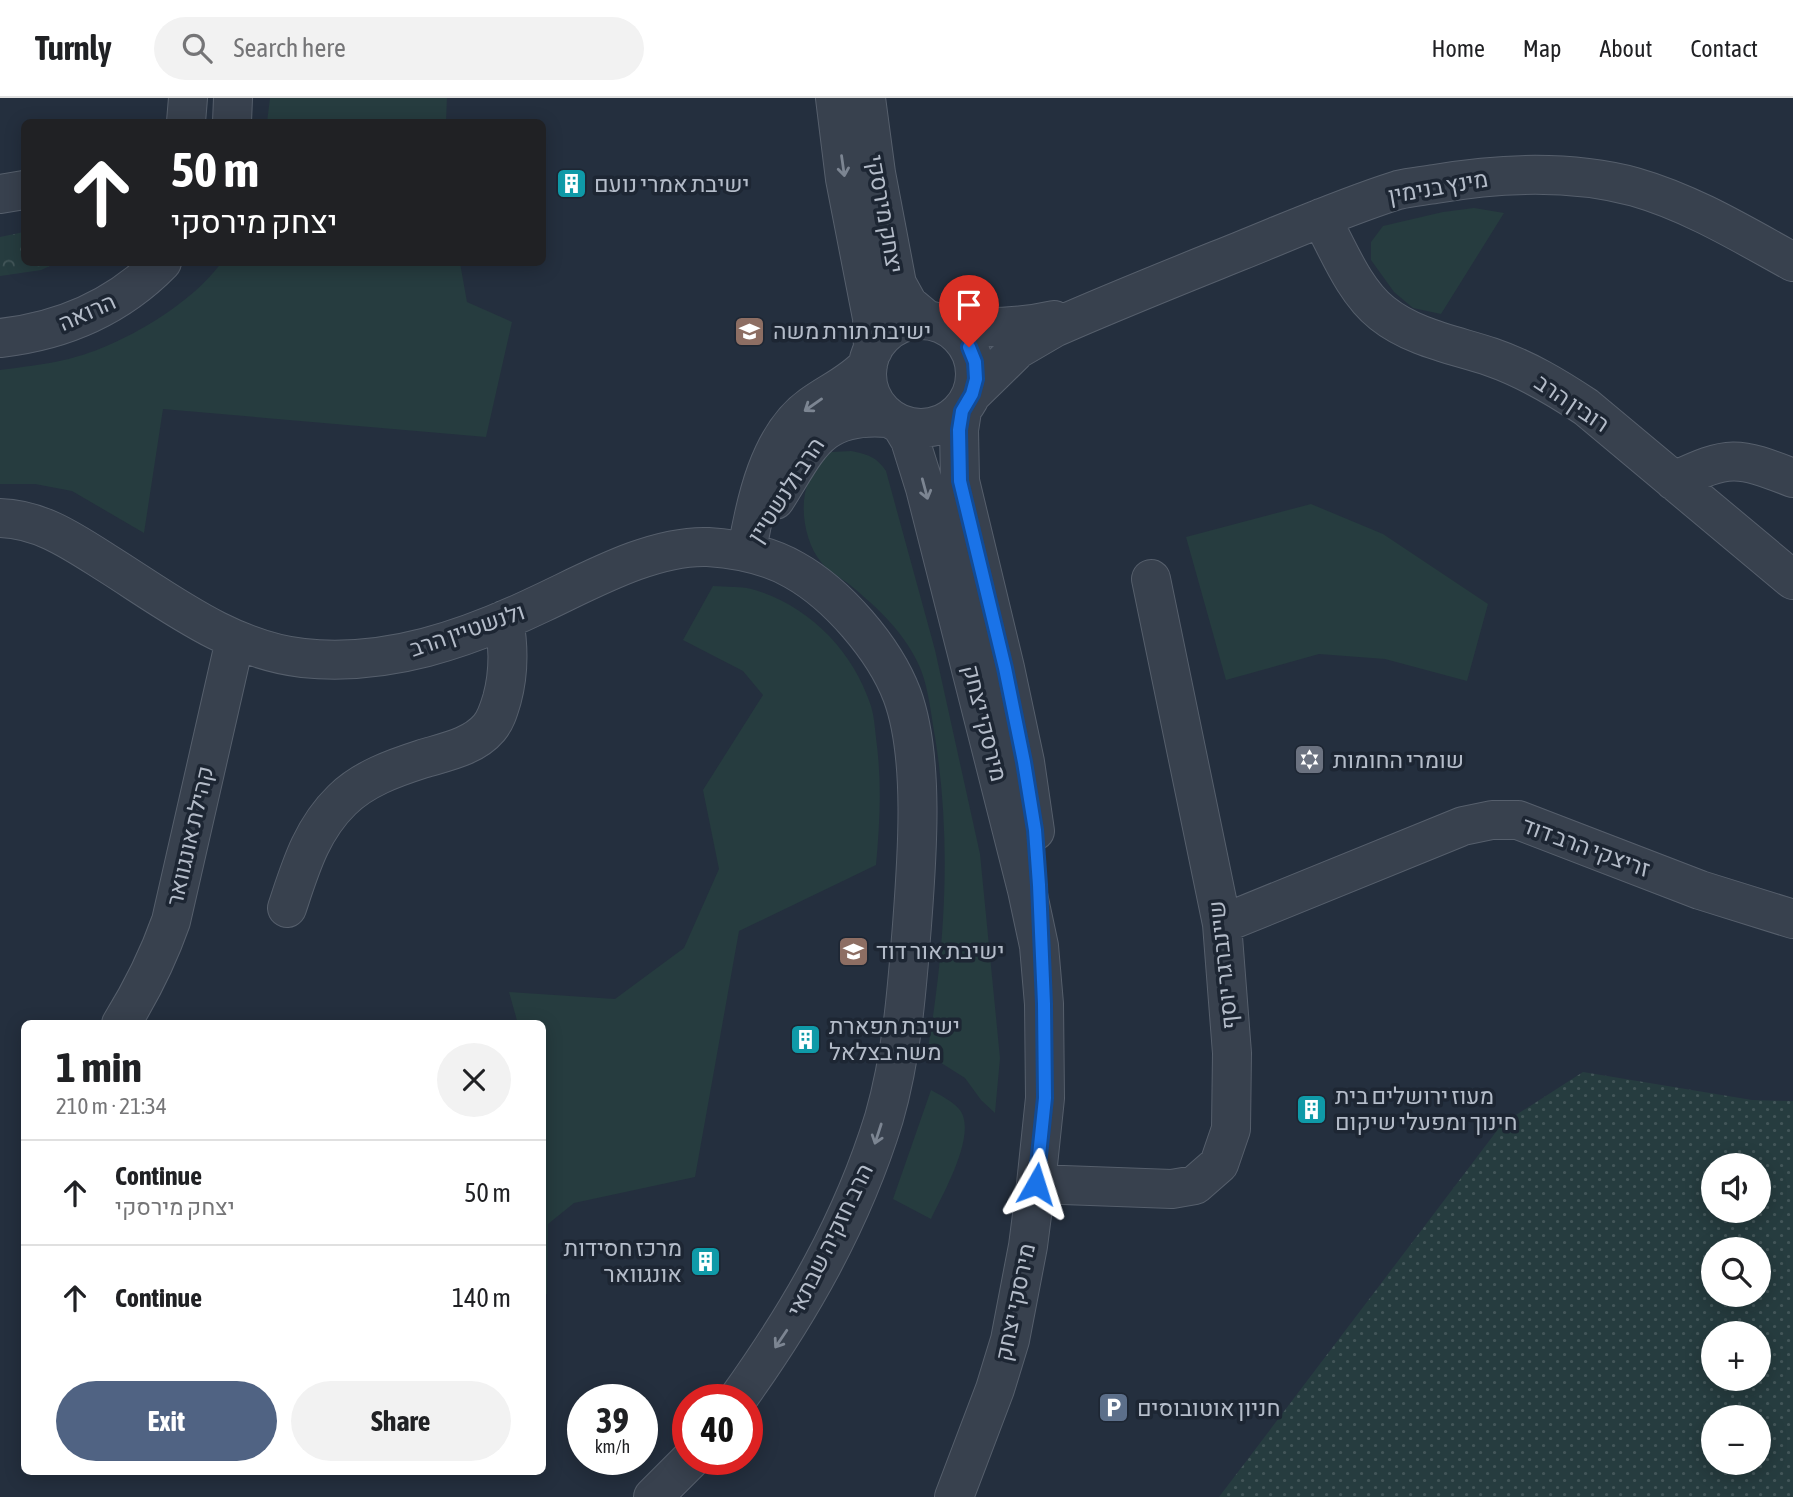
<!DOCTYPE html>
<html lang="en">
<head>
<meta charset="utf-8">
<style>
	:root { --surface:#fff; --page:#f2f2f2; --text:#202124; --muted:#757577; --line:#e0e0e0; --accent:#506383 }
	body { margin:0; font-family:"Asap Condensed",Heebo,sans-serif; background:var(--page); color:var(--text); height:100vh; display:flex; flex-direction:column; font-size:26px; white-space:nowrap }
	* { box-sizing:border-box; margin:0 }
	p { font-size:23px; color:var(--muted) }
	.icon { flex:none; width:38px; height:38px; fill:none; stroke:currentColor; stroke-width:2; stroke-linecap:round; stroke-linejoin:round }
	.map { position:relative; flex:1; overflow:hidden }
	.drawer { position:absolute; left:21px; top:922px; width:525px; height:455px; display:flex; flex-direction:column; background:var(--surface); border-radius:10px; box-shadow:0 4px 18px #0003 }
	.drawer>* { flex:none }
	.banner { position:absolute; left:21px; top:21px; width:525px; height:147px; border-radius:10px; box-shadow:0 4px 18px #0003; background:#202124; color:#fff; overflow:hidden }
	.fabs { position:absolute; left:1701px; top:1055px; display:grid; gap:14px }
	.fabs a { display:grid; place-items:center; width:70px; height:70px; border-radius:50%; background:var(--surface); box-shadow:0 4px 18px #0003; font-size:35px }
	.speed { position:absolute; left:567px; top:1286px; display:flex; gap:14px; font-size:35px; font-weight:700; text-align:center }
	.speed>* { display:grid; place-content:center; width:91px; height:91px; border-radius:50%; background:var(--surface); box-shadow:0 4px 18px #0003; line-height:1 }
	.speed small { font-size:18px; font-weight:400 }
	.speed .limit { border:10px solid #d22; background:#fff; color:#111 }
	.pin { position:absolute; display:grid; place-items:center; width:60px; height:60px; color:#fff; margin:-72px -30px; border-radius:50% 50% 50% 0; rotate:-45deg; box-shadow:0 0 7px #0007 }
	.pin .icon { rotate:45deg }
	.me { position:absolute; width:77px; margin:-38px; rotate:6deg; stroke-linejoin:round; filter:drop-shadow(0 0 5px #0008) }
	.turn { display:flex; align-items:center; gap:24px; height:147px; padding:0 35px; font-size:32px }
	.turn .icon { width:91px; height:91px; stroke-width:2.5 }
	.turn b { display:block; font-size:49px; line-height:60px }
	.round { display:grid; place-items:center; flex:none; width:74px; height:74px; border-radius:37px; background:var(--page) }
	.overview { display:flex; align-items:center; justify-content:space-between; height:119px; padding:0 35px }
	h1 { font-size:42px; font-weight:700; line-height:52px }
	.primary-button { display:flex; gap:14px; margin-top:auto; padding:14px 35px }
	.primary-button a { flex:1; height:80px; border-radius:42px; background:var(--accent); color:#fff; font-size:28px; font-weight:700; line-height:80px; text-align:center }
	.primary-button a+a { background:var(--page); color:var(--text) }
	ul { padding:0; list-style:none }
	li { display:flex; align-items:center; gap:21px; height:105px; padding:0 35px; border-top:2px solid var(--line) }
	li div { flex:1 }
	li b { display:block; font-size:26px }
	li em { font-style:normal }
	header { display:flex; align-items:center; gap:42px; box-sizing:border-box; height:98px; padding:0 35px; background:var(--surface); border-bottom:2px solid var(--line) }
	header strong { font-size:33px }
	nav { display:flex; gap:38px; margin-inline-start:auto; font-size:24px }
	.search { width:490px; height:63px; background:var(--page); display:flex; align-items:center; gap:18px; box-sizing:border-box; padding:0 24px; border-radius:38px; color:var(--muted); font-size:26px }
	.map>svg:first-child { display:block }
</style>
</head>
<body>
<header>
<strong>Turnly</strong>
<div class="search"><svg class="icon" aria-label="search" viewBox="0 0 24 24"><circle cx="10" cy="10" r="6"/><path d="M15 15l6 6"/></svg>Search here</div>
<nav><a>Home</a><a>Map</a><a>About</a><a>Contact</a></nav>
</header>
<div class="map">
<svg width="1793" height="1399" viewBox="0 0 1793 1399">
	<defs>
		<pattern id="grass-dots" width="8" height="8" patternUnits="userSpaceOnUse" patternTransform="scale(1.75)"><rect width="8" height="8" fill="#263c3f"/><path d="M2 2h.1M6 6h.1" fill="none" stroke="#435659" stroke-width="1.8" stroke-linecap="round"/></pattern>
		<pattern id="forest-crowns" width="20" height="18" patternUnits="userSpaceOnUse" patternTransform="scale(1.75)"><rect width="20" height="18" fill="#263c3f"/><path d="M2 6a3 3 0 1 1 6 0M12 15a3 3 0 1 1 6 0" fill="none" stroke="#435659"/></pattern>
	</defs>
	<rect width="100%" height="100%" fill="#242f3e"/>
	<path fill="url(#grass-dots)" fill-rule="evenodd" d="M1583 974 1752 1002 1793 1003V1399H1219L1502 1026ZM1713 1068H1759V1113H1713ZM1713 1152H1759V1197H1713ZM1713 1236H1759V1281H1713ZM1713 1320H1759V1365H1713Z"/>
	<path fill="url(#forest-crowns)" d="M24 134V164L56 165 41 172 0 178V139Z"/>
	<path fill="#263c3f" d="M270 0H447L446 24H267Z
		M1474 110 1504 115 1441 216 1413 210 1394 194 1371 162V144L1383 128 1443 114Z
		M221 165H460L467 204 512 224 486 339 163 311 144 435 72 393 35 386H0V272C21 269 43 267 64 262 116 251 190 208 221 165Z
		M851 353C867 356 877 359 886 373L935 552 980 756 1000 960 995 1015 981 1002 965 980 927 956C945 852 952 744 935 639 931 617 929 593 921 572 907 537 878 510 850 487 841 480 828 473 821 464 805 445 798 406 809 383 814 372 823 362 831 354Z
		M1311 406 1383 436 1488 506 1467 583 1385 561 1319 556 1226 582 1186 439Z
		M713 488C726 489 743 488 755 492 810 509 853 553 871 608 874 618 875 630 876 640 882 683 880 724 876 767L739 833 695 1079 574 1105 548 1126 547 1196 543 1197 542 926H518L509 894 615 901 684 850 719 771 703 692 763 597 743 573 683 542Z
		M931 992C940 997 952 1003 959 1011 979 1034 942 1097 931 1121L893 1101Z"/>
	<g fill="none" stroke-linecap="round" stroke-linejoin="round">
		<defs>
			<path id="minor" d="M835 0 845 81 872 220 873 252
				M866 0 876 75 897 186 908 206 927 222
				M186 24 188 0
				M232 24 233 0
				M0 96 24 92
				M1321 120C1338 151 1354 193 1382 215 1413 240 1455 247 1491 259 1526 271 1556 289 1586 309L1793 482
				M867 276a54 54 0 1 1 108 0a54 54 0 1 1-108 0Z
				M945 227C982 231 1018 230 1054 222
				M0 240C63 233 118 209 162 164
				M972 296 1018 251 1054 230C1115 203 1178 178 1240 153 1292 132 1344 109 1398 92 1410 89 1423 88 1435 86 1499 75 1571 72 1635 89 1691 105 1742 136 1793 164
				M962 313 959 332 960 383 1005 570 1025 664 1035 733
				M901 327 910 342 925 390 1027 792 1039 848 1044 906 1045 1000 1036 1086 1028 1148 1010 1242 995 1291 954 1399
				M1674 383C1730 357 1736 358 1793 380
				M775 402C809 349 818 314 889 320
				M0 420C40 421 72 443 105 464 166 502 229 552 303 560 387 569 467 541 542 505 591 482 653 447 708 449 738 451 768 457 794 472 837 496 884 550 902 597 925 659 917 761 912 827 907 891 902 958 884 1020 852 1124 800 1214 737 1302
				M747 453C755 405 769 338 811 308 830 294 852 285 868 267
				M287 810C300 771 311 732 342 702 363 681 394 670 422 661 445 654 473 649 489 630 496 622 499 611 502 601 509 575 509 549 504 522
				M1222 826 1463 728 1492 722H1518L1700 792 1793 821
				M121 926C142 892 158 860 171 823L235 542
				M1036 1086 1172 1091 1195 1087 1219 1066 1231 1031 1232 955 1222 826 1151 481
				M653 1399 690 1362"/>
		</defs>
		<use href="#minor" stroke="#565f6c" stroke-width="40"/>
		<use href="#minor" stroke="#38414e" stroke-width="38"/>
	</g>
	<defs><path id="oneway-shaft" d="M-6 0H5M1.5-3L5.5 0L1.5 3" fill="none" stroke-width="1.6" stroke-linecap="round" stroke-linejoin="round" transform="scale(1.75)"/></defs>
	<g stroke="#7c8592">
		<use href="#oneway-shaft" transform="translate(843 68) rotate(82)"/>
		<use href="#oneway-shaft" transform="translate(813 307) rotate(145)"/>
		<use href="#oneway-shaft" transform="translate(925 391) rotate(75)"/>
		<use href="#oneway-shaft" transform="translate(878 1036) rotate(108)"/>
		<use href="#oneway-shaft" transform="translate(781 1241) rotate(124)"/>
	</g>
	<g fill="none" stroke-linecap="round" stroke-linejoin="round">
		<defs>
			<path id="route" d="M969 249 975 264 976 281 972 296 962 313 959 332 960 383 1005 570 1024 664 1035 732 1039 787 1044 906 1045 1000 1036 1086"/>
		</defs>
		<use href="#route" stroke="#114b97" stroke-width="18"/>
		<use href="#route" stroke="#1a73e8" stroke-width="12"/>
	</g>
	<defs>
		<symbol id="building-square" viewBox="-11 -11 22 22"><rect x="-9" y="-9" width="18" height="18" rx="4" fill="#0f9aa8" stroke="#1d2633"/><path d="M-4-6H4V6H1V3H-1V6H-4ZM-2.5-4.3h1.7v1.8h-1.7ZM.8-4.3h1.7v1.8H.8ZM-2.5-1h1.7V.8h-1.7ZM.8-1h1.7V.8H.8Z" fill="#fff"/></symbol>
		<symbol id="school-square" viewBox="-11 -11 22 22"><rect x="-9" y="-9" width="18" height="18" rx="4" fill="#8d6e63" stroke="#1d2633"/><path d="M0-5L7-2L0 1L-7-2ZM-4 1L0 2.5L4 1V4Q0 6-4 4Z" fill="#fff"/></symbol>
		<symbol id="synagogue-square" viewBox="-11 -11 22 22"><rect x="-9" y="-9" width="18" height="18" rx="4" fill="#6b7280" stroke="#1d2633"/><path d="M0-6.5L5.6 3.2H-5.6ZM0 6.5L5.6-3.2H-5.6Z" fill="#fff"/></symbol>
		<symbol id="university-square" viewBox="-11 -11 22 22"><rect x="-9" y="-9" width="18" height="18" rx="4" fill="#8d6e63" stroke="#1d2633"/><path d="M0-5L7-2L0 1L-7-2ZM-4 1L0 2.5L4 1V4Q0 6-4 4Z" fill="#fff"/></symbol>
		<symbol id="parking-square" viewBox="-11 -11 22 22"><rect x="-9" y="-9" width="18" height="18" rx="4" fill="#5c6f8a" stroke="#1d2633"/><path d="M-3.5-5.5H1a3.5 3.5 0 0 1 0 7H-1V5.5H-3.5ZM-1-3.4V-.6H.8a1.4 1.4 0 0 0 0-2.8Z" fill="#fff"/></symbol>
	</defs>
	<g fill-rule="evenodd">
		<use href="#building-square" x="554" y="68" width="35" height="35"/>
		<use href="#school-square" x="732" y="216" width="35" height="35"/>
		<use href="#synagogue-square" x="1292" y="644" width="35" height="35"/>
		<use href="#university-square" x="836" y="836" width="35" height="35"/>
		<use href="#building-square" x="788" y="924" width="35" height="35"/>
		<use href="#building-square" x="1294" y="994" width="35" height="35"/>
		<use href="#building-square" x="688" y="1146" width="35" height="35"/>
		<use href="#parking-square" x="1096" y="1292" width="35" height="35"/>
	</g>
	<g text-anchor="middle" stroke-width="7" stroke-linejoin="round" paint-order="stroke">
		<g font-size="23" fill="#b4bcc9" stroke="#1d2633" text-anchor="start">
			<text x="594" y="94">ישיבת אמרי נועם</text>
			<text x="773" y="241">ישיבת תורת משה</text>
			<text x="1333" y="670">שומרי החומות</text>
			<text x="876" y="861">ישיבת אור דוד</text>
			<text x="829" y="936">ישיבת תפארת<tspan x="829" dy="26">משה בצלאל</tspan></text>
			<text x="1335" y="1006">מעוז ירושלים בית<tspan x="1335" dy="26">חינוך ומפעלי שיקום</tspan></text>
			<text x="682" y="1158" text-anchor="end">מרכז חסידות<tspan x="682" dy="26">אונגוואר</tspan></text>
			<text x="1137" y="1318">חניון אוטובוסים</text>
		</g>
		<g font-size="23" fill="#b4bcc9" stroke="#1d2633">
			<text transform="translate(1438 89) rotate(-10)" y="8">מינץ בנימין</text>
			<text transform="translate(885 116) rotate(80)" y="8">יצחק מירסקי</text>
			<text transform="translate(87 214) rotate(-24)" y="8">הרואה</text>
			<text transform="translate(1572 305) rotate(34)" y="8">רובין הרב</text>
			<text transform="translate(786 392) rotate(-57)" y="8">הרב ולנשטיין</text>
			<text transform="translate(467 532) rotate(-19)" y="8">ולנשטיין הרב</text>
			<text transform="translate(985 625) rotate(76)" y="8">מירסקי יצחק</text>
			<text transform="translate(190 738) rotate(-77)" y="8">קהילת אונגוואר</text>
			<text transform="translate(1586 749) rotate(20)" y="8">זריצקי הרב דוד</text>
			<text transform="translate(1223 867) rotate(-96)" y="8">שיינברגר יוסף</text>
			<text transform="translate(830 1142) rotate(-64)" y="8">הרב חזקיה שבתאי</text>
			<text transform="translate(1015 1204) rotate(-78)" y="8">מירסקי יצחק</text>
		</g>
	</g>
</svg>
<div class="fabs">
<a><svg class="icon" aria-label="sound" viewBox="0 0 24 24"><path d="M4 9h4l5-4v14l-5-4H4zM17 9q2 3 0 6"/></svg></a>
<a><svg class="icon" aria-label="search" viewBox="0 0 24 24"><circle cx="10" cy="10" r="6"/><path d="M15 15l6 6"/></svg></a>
<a>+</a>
<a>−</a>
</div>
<div class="speed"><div>39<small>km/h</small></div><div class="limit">40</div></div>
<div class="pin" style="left:969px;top:249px;background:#d93025"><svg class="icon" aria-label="arrive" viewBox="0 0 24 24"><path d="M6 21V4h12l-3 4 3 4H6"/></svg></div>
<svg class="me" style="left:1036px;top:1086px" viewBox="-20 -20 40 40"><path d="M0-17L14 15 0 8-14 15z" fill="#1a73e8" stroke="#fff" stroke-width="4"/></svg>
<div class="banner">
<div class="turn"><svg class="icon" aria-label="ahead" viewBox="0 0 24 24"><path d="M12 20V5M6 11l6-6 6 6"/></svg><div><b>50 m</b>יצחק מירסקי</div></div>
</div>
<section class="drawer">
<div class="overview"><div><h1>1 min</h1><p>210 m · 21:34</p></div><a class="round"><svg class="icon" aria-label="close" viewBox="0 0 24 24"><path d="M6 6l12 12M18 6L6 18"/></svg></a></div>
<ul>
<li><svg class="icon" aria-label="ahead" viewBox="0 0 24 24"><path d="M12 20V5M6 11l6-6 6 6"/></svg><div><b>Continue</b><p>יצחק מירסקי</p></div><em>50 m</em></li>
<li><svg class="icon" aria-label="ahead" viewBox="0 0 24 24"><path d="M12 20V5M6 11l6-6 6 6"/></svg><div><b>Continue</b></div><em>140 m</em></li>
</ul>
<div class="primary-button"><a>Exit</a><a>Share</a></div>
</section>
</div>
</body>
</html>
